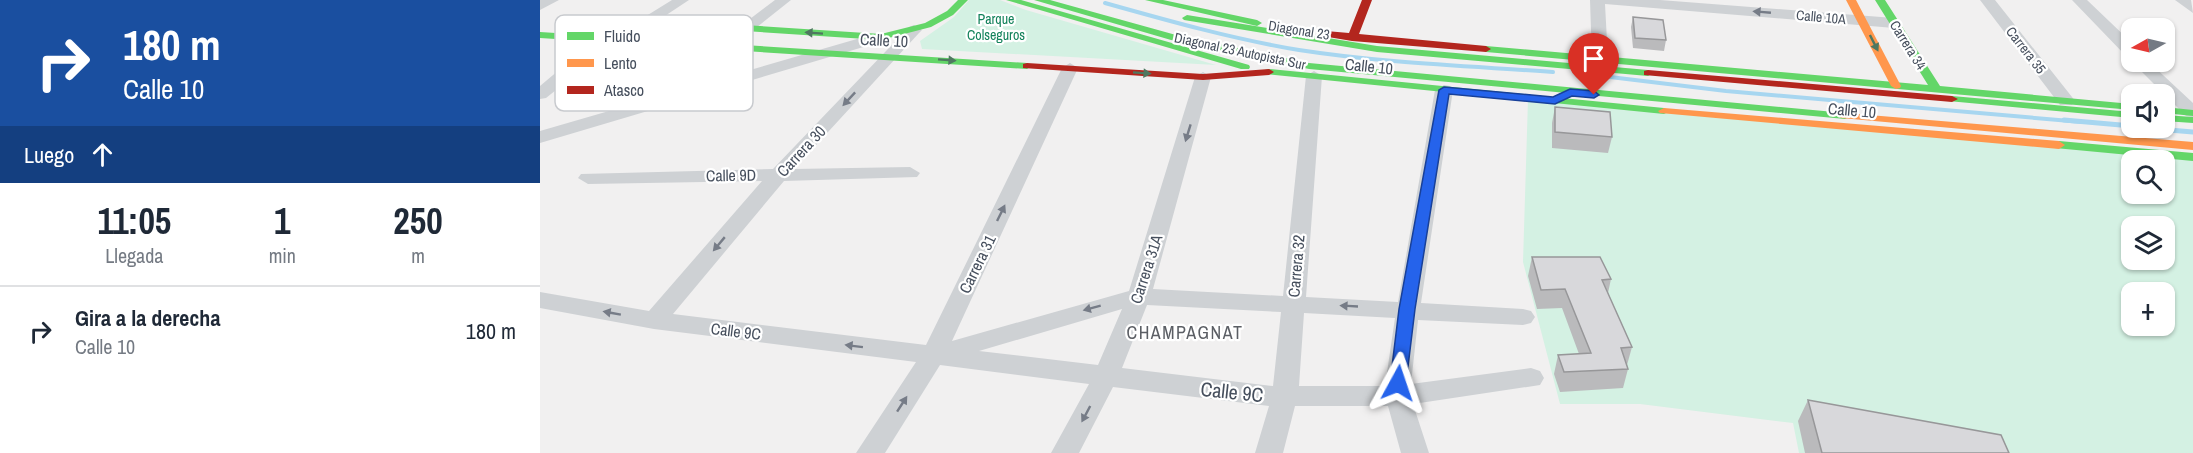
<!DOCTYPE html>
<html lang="es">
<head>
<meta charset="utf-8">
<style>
	:root { --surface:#fff; --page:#f6f6f7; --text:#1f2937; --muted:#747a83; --line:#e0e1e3 }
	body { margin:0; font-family:"Archivo Narrow",sans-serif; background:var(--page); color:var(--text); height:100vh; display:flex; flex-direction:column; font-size:22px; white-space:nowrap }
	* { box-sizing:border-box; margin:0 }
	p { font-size:20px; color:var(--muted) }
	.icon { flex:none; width:33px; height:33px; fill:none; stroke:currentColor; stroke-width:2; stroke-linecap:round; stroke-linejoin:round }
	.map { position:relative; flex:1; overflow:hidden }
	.drawer { display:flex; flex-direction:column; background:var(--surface); width:540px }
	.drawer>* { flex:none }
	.guide { background:#1a4fa0; color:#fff; overflow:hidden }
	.needle { width:39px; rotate:262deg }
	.controls { position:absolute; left:1581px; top:18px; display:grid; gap:12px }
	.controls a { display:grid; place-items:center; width:54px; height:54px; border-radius:12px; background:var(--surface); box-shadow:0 2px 4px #0004; font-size:30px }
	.pin { position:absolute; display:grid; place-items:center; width:51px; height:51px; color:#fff; margin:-62px -26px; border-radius:50% 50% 50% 0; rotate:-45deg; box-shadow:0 0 6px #0007 }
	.pin .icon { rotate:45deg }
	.me { position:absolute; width:66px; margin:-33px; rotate:5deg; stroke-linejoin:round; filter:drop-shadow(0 0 4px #0008) }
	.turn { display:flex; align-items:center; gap:21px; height:126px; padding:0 24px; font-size:27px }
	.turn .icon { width:78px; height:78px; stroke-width:2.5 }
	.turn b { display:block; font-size:42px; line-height:51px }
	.then { display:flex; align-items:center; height:57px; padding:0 24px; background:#0003; gap:12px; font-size:22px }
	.eta { display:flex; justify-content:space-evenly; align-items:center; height:102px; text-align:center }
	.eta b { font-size:36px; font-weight:700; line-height:42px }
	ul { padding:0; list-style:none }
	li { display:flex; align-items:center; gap:18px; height:90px; padding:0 24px; border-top:2px solid var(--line) }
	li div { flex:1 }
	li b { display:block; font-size:22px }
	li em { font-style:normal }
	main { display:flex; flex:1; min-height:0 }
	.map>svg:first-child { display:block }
</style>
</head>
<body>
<main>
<section class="drawer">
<div class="guide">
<div class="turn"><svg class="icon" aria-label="right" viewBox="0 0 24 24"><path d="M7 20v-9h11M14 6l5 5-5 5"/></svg><div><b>180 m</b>Calle 10</div></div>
<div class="then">Luego<svg class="icon" aria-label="ahead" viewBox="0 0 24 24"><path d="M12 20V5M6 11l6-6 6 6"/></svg></div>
</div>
<div class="eta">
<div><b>11:05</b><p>Llegada</p></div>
<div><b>1</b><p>min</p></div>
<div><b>250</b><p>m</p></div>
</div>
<ul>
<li><svg class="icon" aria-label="right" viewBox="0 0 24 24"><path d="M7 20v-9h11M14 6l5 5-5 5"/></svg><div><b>Gira a la derecha</b><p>Calle 10</p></div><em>180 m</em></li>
</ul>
</section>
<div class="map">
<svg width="1653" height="453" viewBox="0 0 1653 453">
	<rect width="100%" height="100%" fill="#f1f0f0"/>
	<path fill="#d4f1e3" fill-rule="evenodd" d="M429 0H460L486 10 676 65 382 49 380 41 414 17Z
		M988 99 1653 157V453H1259L1253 423 1100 404H1020L983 262ZM1592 160H1624V194H1592ZM1592 226H1624V260H1592ZM1592 292H1624V326H1592Z"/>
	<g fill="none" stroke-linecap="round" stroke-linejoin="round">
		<path stroke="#a7d6f0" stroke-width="4" d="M565 3C629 21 693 39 759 50 843 63 928 66 1013 72
			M1070 77 1186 91 1542 122"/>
		<path stroke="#a7d6f0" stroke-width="5" d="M1524 120 1592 126
			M1605 128 1653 132"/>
		<path fill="#ced1d4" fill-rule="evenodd" d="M0 0H19L0 10Z
			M132 0H149L31 78 6 98 0 99V86L19 70Z
			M235 0H251L212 31H202L199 28 202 25Z
			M1050 0H1120L1354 18 1362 23 1354 28 1065 4 1068 60 1060 65 1052 60Z
			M1440 0H1455L1532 97 1535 101 1532 105H1520Z
			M1532 0H1547L1592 43V58L1586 56Z
			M1635 0H1651L1653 13Z
			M374 25 382 30 379 33 254 169 370 167 380 173 377 177 244 181 133 314 386 345 522 68 530 63 538 68 412 341 589 291 655 77 663 72 671 77 613 289 743 296 766 76 774 71 782 76 766 297 858 302 895 90 904 85 910 86 913 90 881 303 983 309 991 311 995 317 991 323 983 325 878 320 871 384 991 368 1000 371 1004 378 1000 385 873 404 889 453H861L848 406H755L743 453H715L729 406 573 387 539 453H511L549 384 400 365 345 453H316L376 362 114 329 0 308V292L109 311 222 181 48 184 38 178 41 174 233 169 369 27ZM607 305 741 312 733 386 582 368ZM582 309 558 365 439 351ZM764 313 855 318 845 386H759Z
			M341 32 349 37 347 40 0 143V131Z
			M1592 62H1609L1653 103V117L1646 116Z"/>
		<path fill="#63d668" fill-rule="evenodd" d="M418 0H428L413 15 391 27 341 40 158 28 153 25 158 22 341 34 385 23 407 11Z
			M466 0H481L709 65 710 67 709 69H701Z
			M494 0H510L636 35 769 63 1305 113 1311 116 1305 119 769 69 631 40Z
			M605 0H623L717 20 722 23 717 26Z
			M1335 0H1345L1400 86 1592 104V110L946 52 941 49 946 46 1388 85Z
			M647 15 837 46 1108 70 1113 73 1108 76 837 52 644 20 642 18Z
			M0 32 487 63 492 66 487 69 0 38Z
			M729 69 1124 108 1130 111 1124 114 725 74V70Z
			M1412 96 1592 112V118L1408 101 1406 99Z
			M1624 107 1653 110V116L1624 113Z
			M1624 115 1653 117V123L1624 121Z
			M1519 141 1653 153V161L1515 148 1513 145Z"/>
		<path fill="#ff974d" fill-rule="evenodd" d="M1306 0H1316L1361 86 1360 88 1356 89 1351 86Z
			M1124 108 1519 141 1525 145 1519 149 1120 113 1118 111Z
			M1305 113 1653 142V150L1301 118 1299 116Z"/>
		<path fill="#b3261e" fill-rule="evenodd" d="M822 0H832L819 34 946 46 951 49 946 52 812 41 782 36 781 34 786 31 809 33Z
			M487 63 663 74 729 69 734 72 729 75 663 80 483 68V64Z
			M1108 70 1412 96 1418 99 1412 102 1104 75V71Z"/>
	</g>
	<path fill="#bababc" d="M1093 17 1126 40 1124 51 1093 48 1091 27Z
		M1015 107 1072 137 1068 153 1012 148V123Z
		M992 257 1071 279 1068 293 1092 347 1087 365 1088 369 1083 388 1020 392 1014 374 1018 355 1039 354 1022 308 997 309 988 276Z
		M1268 400 1469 453H1265L1258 421Z"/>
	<path fill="#d8d8db" stroke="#979799" stroke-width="1.5" d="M1093 17 1123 20 1126 40 1095 38Z
		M1015 107 1070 112 1072 137 1015 132Z
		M992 257H1060L1071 279 1062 280 1092 347 1081 348 1088 369 1024 372 1018 355 1051 353 1025 289 1001 290Z
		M1268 400 1461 435 1469 453H1282Z"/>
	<defs><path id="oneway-solid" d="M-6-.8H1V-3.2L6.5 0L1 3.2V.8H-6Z" transform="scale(1.5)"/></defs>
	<g fill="#767c87">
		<use href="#oneway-solid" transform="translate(1222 12) rotate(-175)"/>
		<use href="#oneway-solid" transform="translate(309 99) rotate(133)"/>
		<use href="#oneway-solid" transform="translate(648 133) rotate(107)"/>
		<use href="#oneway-solid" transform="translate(461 213) rotate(-64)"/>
		<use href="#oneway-solid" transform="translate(179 244) rotate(130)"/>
		<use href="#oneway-solid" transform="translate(809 306) rotate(-177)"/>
		<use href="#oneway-solid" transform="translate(552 308) rotate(165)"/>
		<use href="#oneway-solid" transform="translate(72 313) rotate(-170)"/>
		<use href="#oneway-solid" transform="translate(314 346) rotate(-173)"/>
		<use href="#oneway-solid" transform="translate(362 404) rotate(-57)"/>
		<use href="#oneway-solid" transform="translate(546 414) rotate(118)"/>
	</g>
	<g fill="#4f7860">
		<use href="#oneway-solid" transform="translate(274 33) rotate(-176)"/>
		<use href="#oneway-solid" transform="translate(1334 43) rotate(63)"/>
		<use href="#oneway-solid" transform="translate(407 60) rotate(4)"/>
		<use href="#oneway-solid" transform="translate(602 73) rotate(4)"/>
	</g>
	<path fill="#2563eb" stroke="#184099" stroke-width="1.5" d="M904 87 1013 97 1030 89 1054 91 1059 95 1054 98 1032 96 1015 104 909 94 875 309 866 383 858 390 850 383 859 309 899 90Z"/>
	<g text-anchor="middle" stroke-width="4.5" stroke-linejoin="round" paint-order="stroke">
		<g font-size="14" fill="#464f5d" stroke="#fff">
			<text transform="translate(1281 17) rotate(5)" y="5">Calle 10A</text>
			<text transform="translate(759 30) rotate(9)" y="5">Diagonal 23</text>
			<text transform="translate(1368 45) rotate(58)" y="5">Carrera 34</text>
			<text transform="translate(1486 50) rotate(52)" y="5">Carrera 35</text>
			<text transform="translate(700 51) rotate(12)" y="5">Diagonal 23 Autopista Sur</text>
		</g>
		<g font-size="14" fill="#13825b" stroke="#fff">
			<text x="456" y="24">Parque<tspan x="456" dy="16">Colseguros</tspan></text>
		</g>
		<g font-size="16" fill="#464f5d" stroke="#fff">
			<text transform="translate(344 40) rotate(3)" y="6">Calle 10</text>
			<text transform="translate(829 66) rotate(6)" y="6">Calle 10</text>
			<text transform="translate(1312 110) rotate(5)" y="6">Calle 10</text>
			<text transform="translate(261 151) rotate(-47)" y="6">Carrera 30</text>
			<text transform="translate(191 175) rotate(-1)" y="6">Calle 9D</text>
			<text transform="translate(437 264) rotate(-64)" y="6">Carrera 31</text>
			<text transform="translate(756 266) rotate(-85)" y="6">Carrera 32</text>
			<text transform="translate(606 269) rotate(-72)" y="6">Carrera 31A</text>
			<text transform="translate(196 331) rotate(7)" y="6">Calle 9C</text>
		</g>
		<g font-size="18" letter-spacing="1.5" fill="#5b5e64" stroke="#fff">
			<text x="645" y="339">CHAMPAGNAT</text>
		</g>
		<g font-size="20" fill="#464f5d" stroke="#fff">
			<text transform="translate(692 392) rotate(6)" y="7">Calle 9C</text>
		</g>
	</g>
	<rect x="15" y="15" width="198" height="96" rx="9" fill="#fff" stroke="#c8cace" stroke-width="1.5"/>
	<rect x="27" y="32" width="27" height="8" fill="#63d668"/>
	<rect x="27" y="59" width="27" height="8" fill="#ff974d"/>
	<rect x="27" y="86" width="27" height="8" fill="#b3261e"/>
	<g font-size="16" fill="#464f5d">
		<text x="64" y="42">Fluido</text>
		<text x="64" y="69">Lento</text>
		<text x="64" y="96">Atasco</text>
	</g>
</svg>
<div class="controls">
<a><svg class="needle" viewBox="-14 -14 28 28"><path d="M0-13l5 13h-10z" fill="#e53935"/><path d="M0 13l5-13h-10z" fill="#747a83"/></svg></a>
<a><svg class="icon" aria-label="sound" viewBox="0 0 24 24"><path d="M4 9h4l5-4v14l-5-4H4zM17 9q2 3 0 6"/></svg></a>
<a><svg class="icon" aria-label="search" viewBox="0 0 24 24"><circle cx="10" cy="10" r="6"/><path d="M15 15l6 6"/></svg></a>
<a><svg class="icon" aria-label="layers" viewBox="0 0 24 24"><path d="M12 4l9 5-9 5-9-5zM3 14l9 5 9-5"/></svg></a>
<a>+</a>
</div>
<div class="pin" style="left:1054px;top:95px;background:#d93025"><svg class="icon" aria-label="arrive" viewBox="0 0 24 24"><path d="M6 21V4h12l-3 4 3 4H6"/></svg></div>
<svg class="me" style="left:858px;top:383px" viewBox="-20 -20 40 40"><path d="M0-17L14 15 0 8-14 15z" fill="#2563eb" stroke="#fff" stroke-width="4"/></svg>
</div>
</main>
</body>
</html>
